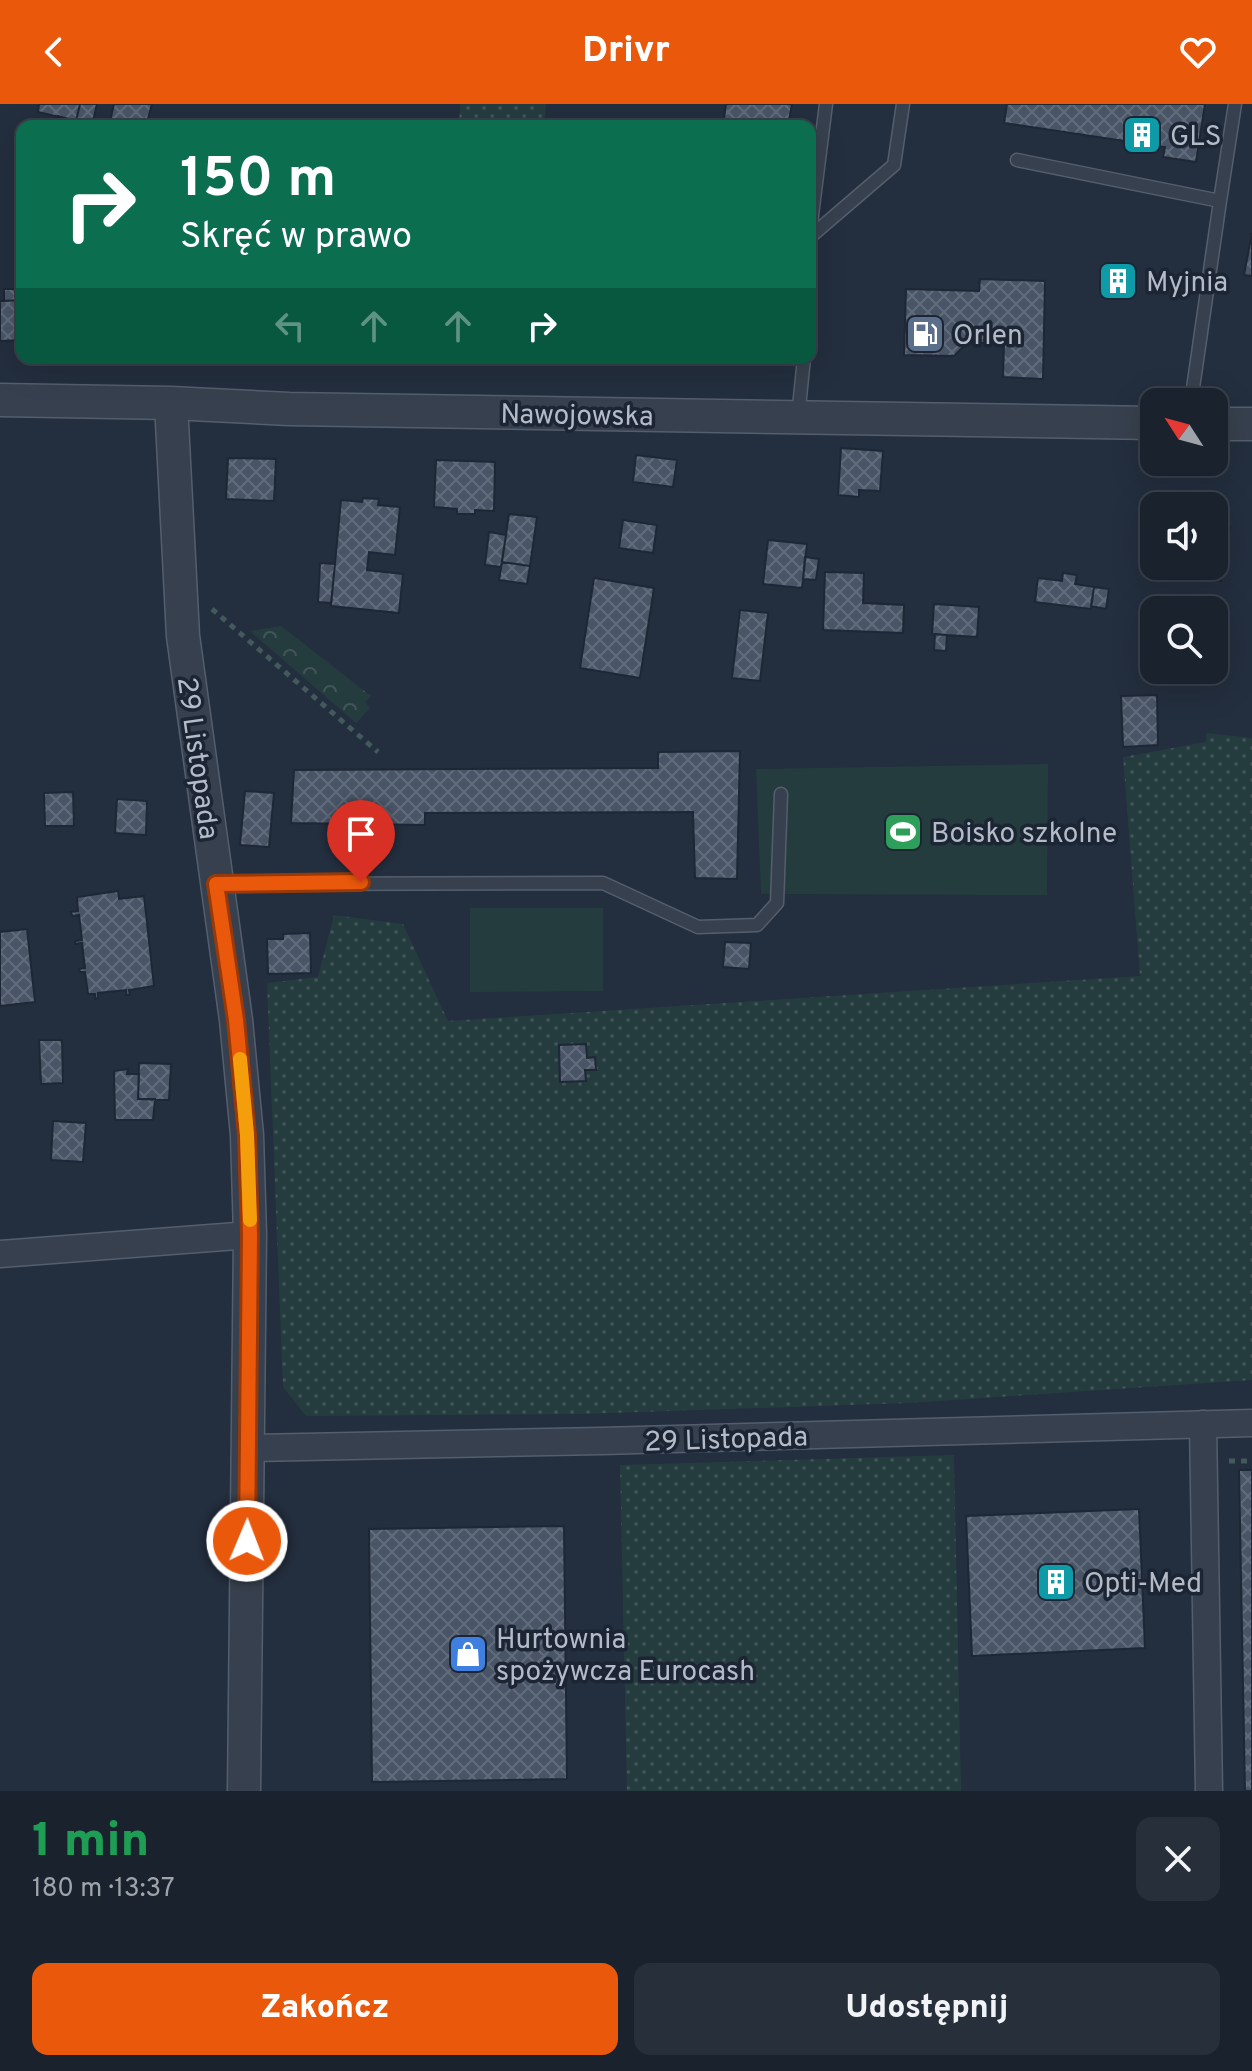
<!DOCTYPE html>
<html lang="pl">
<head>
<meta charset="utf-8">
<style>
	:root { --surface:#1a222e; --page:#272f3a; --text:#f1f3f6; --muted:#9fa4aa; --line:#383f4a; --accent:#ea580c }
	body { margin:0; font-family:Overpass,sans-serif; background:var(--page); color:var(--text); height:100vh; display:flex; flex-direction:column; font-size:30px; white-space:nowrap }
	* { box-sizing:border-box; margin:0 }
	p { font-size:26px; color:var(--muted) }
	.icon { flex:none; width:44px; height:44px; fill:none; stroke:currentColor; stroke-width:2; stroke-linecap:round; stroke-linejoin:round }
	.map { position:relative; height:1687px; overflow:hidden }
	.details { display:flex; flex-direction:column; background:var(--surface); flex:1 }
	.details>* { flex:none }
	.top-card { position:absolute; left:16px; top:16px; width:800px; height:244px; border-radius:16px; box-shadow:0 8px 32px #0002,0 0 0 2px var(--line); background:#0b6e4f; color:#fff; overflow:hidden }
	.needle { width:52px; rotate:306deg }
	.tools { position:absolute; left:1140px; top:284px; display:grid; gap:16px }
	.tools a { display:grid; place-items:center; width:88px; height:88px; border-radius:16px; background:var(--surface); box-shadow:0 8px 32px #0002,0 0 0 2px var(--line); font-size:40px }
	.pin { position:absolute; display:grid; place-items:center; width:68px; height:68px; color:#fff; margin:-82px -34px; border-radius:50% 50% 50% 0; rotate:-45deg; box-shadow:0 0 8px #0007 }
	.pin .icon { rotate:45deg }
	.me { position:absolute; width:88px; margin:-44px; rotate:1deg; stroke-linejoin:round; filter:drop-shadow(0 0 6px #0008) }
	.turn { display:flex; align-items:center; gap:28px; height:168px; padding:0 32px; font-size:36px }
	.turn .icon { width:104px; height:104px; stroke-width:2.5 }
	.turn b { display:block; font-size:56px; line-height:68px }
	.lanes { display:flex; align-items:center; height:76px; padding:0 32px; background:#0003; justify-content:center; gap:40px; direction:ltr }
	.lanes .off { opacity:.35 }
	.round { display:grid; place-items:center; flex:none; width:84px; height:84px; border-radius:16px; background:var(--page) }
	.headline { display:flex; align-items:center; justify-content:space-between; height:136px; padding:0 32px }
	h1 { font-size:48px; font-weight:800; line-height:60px; color:#1e9e55 }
	.primary-button { display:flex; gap:16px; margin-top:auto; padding:16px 32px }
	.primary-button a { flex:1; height:92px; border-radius:16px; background:var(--accent); color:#fff; font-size:32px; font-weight:800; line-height:92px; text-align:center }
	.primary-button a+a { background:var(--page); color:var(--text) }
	header { display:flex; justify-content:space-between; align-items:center; height:104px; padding:0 32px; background:var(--accent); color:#fff; font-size:36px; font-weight:800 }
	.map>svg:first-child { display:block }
</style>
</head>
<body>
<header><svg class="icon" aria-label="back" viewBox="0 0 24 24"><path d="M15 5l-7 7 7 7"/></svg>Drivr<svg class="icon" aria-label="heart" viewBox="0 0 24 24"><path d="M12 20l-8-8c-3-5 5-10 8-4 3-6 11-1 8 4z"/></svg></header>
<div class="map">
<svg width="1252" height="1687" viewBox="0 0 1252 1687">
	<defs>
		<pattern id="grass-dots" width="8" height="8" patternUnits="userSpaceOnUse" patternTransform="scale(2)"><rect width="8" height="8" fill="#253c3f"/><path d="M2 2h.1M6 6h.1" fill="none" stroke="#425659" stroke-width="1.8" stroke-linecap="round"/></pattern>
		<pattern id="park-crowns" width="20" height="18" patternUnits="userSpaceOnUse" patternTransform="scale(2)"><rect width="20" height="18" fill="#253c3f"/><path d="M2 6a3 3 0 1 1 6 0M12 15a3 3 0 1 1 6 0" fill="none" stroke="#425659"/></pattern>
		<pattern id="building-cross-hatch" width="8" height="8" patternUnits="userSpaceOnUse" patternTransform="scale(2)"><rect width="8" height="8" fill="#495567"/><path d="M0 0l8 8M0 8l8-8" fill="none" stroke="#616c7b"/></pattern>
	</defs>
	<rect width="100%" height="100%" fill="#232e3e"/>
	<path fill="url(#grass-dots)" d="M460 0H546L544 22H459Z
		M1206 629 1252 634V1276L908 1299 582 1310 306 1312 283 1283 267 879 318 873 334 811 403 820 448 917 1140 872 1123 653 1206 638Z
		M954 1351 961 1687H627L620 1361Z"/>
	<path fill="url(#park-crowns)" d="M281 522 371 592 365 598 370 604 356 619 250 527Z"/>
	<path fill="#253c3f" d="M1048 660 1047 791 761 790 756 665Z
		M470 804H603V887L470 888Z"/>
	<path fill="url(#building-cross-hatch)" stroke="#1e2735" stroke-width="2" d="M39 0H80L76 17 38 8Z
		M80 0H97L92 22H56L58 12 76 17Z
		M114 0H152L146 22H130L110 17Z
		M726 0H792L788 22H723Z
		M1007 0H1205L1196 58 1163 53 1165 43 1004 19Z
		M1252 129V172L1244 171Z
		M1120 160 1135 175 1115 194 1100 179Z
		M980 175 1045 177 1043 275 1003 273 1004 239H977V229L954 252 904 251 906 185 979 187Z
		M4 185H22V196L4 197Z
		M22 196V236L0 237V197Z
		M841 344 883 347 880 387 859 386V393L838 391Z
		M636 351 677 356 673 383 633 378Z
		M228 354 276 355 274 397 226 395Z
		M436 356 495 358 494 407 475 406V410H457V405L434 403Z
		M363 394 379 395 378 401 400 403 395 451 369 448 367 466 403 470 399 509 331 502 341 396 362 398Z
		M509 410 537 413 530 462 502 458Z
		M623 416 657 421 653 449 619 444Z
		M1214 420 1230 423 1222 467 1192 462H1214Z
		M489 428 506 431 501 463 485 461Z
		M768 436 807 440 802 484 763 480Z
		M805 453 819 455 816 476 803 475Z
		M502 458 530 462 527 480 499 476Z
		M320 459 335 460 331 499 318 498Z
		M1196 463 1222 467 1221 477 1194 473Z
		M825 468 864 469 863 499 904 501 903 529 823 526Z
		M1063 469 1077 471 1075 480 1094 483 1091 505 1035 498 1038 474 1062 477Z
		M594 474 654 484 640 574 580 564Z
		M1094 483 1109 485 1106 505 1091 502Z
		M934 500 979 503 977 533 932 530Z
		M740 506 768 509 760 577 732 574Z
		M935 530 947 531 946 547 934 546Z
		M1157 591 1158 641 1123 643 1121 592Z
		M740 647 737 775 695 774 693 708 425 709V721L291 719 294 666 658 664V648Z
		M245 687 274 689 269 743 240 741Z
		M73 688 74 722H45L44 689Z
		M117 695 147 697 146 731 115 729Z
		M118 787 119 795 144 792 154 882 129 886 130 891H126V886L98 889V894L95 895V890H88L85 868H80L79 865 85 864 82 839 75 840V837L82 836 79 811 72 812 71 808 78 807 77 793Z
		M27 825 35 898 0 902V828Z
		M310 829 311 869 268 870 267 835H283V830Z
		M725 838 751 839 749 865 723 863Z
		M39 936H62L63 979 41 980Z
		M586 940 587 954 595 953 596 966H585L586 977 560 978 559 941Z
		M139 959 171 960 169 996 138 995Z
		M128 965 127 970H139L138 995H155L153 1016H115L114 967Z
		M53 1017 86 1019 83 1058 51 1056Z
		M1239 1366H1252V1687H1245Z
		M1139 1405 1145 1544 972 1552 966 1412Z
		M564 1422 567 1675 372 1678 369 1425Z"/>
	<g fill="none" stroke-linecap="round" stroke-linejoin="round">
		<defs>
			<path id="service" d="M1017 56 1220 97 1191 298
				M1220 97 1235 0
				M810 127 826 0
				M810 133 894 61 903 0
				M798 313 804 254
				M220 780 603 779 698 823 757 821 777 799 781 690"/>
			<path id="minor" d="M0 1150 250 1131
				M1203 1320 1209 1687
				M249 1344 602 1337 1252 1319"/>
			<path id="tertiary" d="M0 296 171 299 289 305 1154 319
				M171 299 183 532 236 916 247 1031 250 1131 244 1687
				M1214 320H1252"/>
		</defs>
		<use href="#service" stroke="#555e6c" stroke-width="15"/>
		<use href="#minor" stroke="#555e6c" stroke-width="29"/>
		<use href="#tertiary" stroke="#555e6c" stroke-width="35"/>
		<path stroke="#43595c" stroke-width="5" stroke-dasharray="6 6" stroke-linecap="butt" d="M212 505 378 648
			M1229 1357H1252"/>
		<use href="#service" stroke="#37404e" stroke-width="12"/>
		<use href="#minor" stroke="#37404e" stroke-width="26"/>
		<use href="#tertiary" stroke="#37404e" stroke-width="32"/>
	</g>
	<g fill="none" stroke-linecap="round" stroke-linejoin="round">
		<defs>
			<path id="route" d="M247 1437 250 1131 247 1031 236 916 216 780 361 778"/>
		</defs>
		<use href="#route" stroke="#983908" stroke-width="20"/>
		<use href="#route" stroke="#ea580c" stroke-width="14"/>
		<path stroke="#f59e0b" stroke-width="14" d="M240 955 247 1031 250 1116"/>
	</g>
	<defs>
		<symbol id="building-square" viewBox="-11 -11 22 22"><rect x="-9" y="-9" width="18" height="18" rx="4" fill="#0f9aa8" stroke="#1c2533"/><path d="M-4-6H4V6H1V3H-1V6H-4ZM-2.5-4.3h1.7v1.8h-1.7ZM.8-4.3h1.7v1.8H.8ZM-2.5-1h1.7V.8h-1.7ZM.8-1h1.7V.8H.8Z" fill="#fff"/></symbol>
		<symbol id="fuel-square" viewBox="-11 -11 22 22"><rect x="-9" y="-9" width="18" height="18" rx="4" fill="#5c6f8a" stroke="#1c2533"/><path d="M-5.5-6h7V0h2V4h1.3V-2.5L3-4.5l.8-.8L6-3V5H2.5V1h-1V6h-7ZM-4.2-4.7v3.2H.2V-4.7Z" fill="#fff"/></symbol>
		<symbol id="stadium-square" viewBox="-11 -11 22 22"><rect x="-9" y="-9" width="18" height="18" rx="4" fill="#2e9e5b" stroke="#1c2533"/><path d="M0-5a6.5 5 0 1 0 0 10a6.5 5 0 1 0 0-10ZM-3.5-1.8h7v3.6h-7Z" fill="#fff"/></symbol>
		<symbol id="shop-square" viewBox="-11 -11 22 22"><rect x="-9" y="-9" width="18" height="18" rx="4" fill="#3f7fe0" stroke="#1c2533"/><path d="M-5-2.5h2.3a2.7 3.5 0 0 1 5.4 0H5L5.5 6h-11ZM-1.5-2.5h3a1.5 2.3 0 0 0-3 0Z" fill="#fff"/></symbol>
	</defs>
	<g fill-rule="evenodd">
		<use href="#building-square" x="1120" y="9" width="44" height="44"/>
		<use href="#building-square" x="1096" y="155" width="44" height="44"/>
		<use href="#fuel-square" x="903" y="208" width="44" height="44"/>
		<use href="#stadium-square" x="881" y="706" width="44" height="44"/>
		<use href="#building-square" x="1034" y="1456" width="44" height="44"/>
		<use href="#shop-square" x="446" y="1528" width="44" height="44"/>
	</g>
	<g text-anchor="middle" stroke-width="7" stroke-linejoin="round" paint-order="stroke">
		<g font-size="28" fill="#b3bbc9" stroke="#1c2533" text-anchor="start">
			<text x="1170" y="41">GLS</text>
			<text x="1146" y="187">Myjnia</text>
			<text x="953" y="240">Orlen</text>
			<text x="931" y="738">Boisko szkolne</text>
			<text x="1084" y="1488">Opti-Med</text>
			<text x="496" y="1544">Hurtownia<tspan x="496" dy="32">spożywcza Eurocash</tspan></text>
		</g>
		<g font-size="28" fill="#b3bbc9" stroke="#1c2533">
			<text transform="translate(577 310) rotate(1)" y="10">Nawojowska</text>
			<text transform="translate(199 654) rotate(82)" y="10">29 Listopada</text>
			<text transform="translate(726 1334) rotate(-2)" y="10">29 Listopada</text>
		</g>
	</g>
</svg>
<div class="tools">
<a><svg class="needle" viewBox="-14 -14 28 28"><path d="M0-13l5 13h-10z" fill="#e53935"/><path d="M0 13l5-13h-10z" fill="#9fa4aa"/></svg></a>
<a><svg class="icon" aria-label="sound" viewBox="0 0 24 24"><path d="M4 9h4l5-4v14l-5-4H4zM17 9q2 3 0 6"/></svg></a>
<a><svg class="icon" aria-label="search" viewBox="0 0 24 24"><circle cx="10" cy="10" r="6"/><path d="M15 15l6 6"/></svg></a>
</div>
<div class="pin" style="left:361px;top:778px;background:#d93025"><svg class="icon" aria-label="arrive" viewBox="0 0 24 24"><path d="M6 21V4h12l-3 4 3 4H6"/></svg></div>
<svg class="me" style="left:247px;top:1437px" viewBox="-20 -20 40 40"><circle r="17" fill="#ea580c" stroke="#fff" stroke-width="3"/><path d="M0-11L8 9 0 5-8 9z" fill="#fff"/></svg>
<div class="top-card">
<div class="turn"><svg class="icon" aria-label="right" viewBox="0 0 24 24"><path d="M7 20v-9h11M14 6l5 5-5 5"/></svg><div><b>150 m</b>Skręć w prawo</div></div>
<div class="lanes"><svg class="icon off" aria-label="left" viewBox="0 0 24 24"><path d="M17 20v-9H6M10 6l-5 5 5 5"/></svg><svg class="icon off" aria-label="ahead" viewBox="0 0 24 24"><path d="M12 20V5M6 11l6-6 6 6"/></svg><svg class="icon off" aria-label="ahead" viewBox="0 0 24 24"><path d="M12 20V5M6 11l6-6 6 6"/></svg><svg class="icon" aria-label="right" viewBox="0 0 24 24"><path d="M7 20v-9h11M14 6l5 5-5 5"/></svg></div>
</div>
</div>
<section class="details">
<div class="headline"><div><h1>1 min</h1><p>180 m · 13:37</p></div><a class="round"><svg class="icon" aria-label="close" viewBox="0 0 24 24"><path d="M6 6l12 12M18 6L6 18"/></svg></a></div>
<div class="primary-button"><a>Zakończ</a><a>Udostępnij</a></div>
</section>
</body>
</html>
